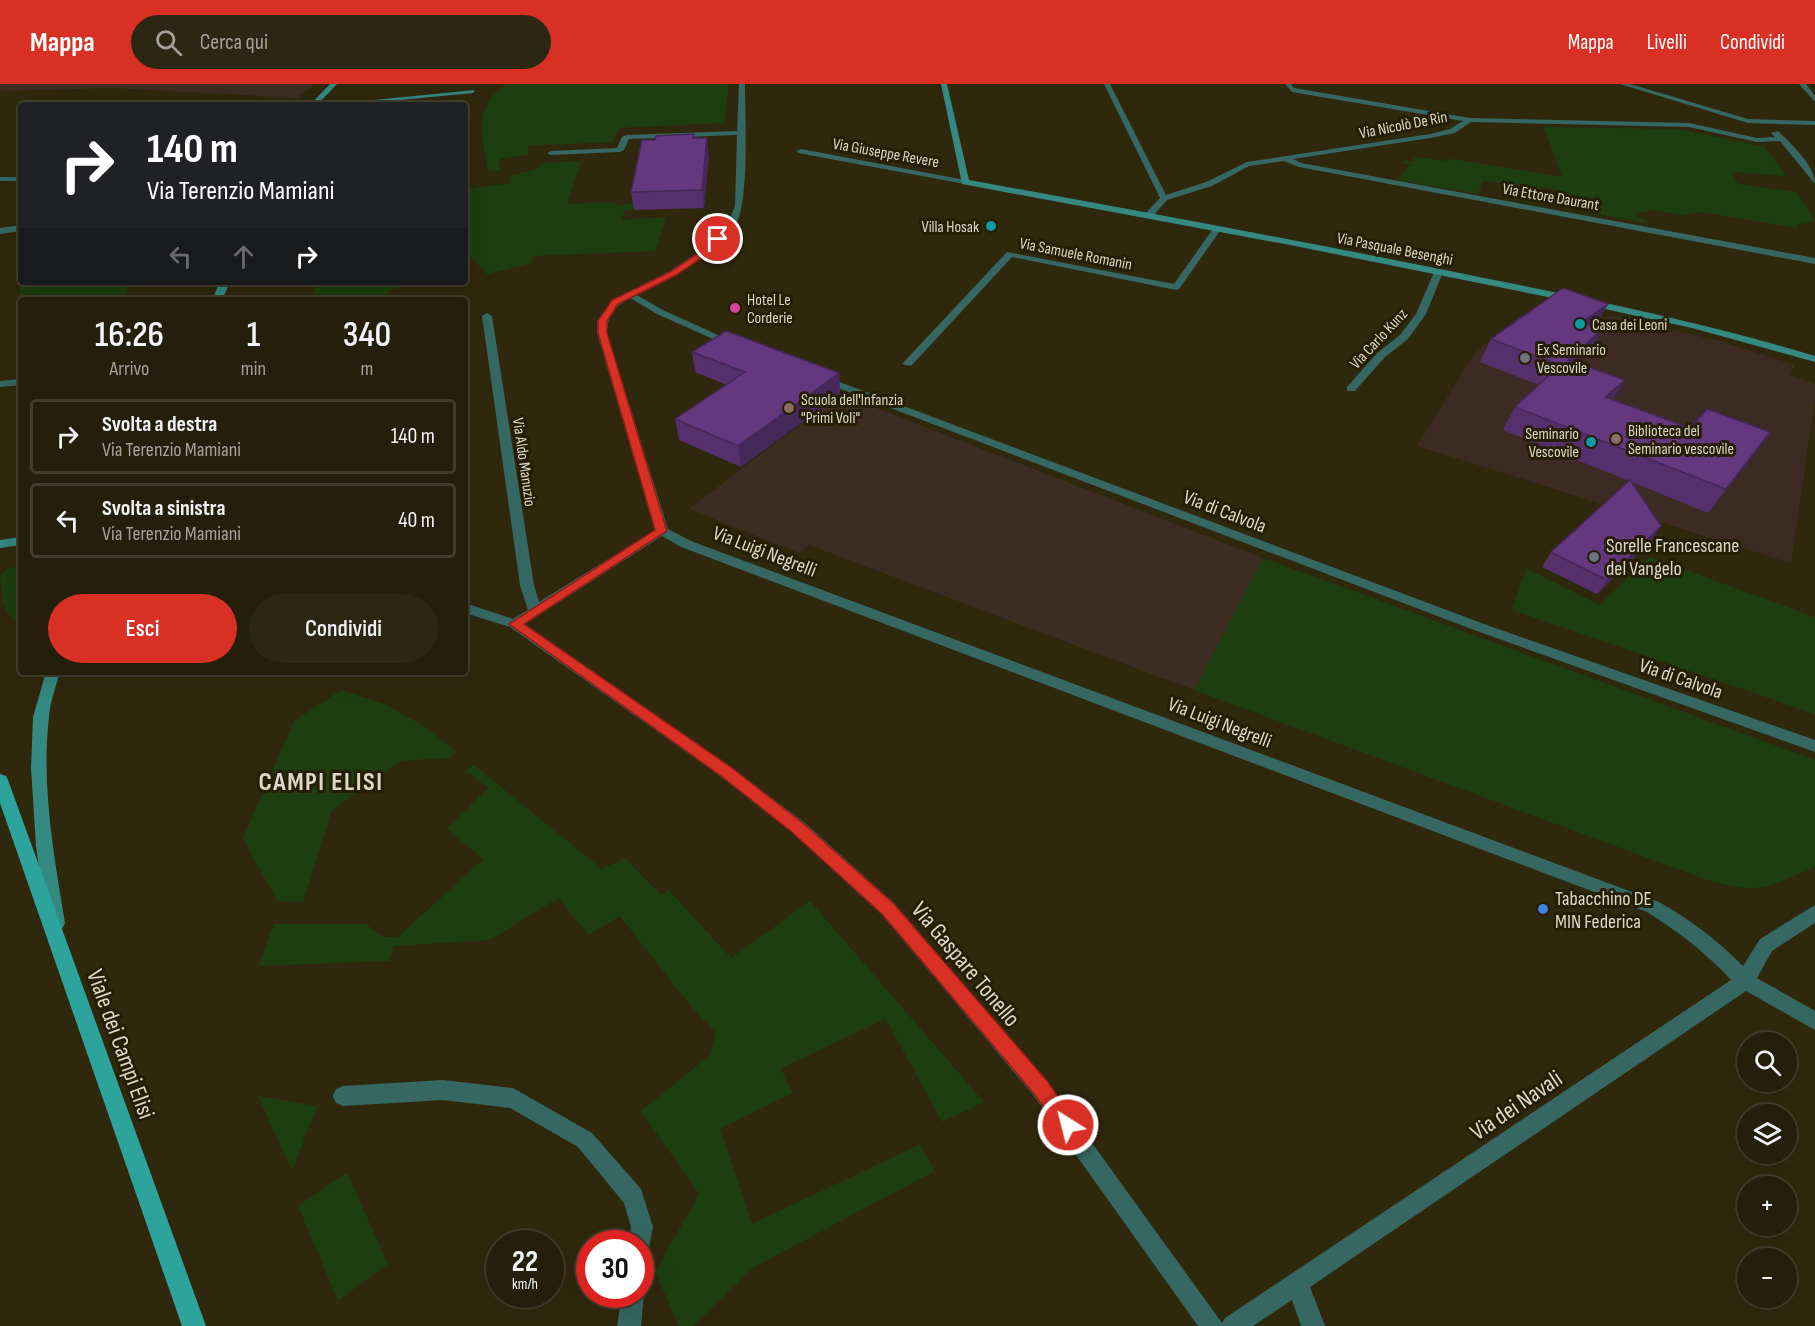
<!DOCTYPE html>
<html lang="it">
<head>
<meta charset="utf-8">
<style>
	:root { --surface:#241e0a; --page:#2c2713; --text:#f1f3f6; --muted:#a3a29c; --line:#413c2b; --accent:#d93025 }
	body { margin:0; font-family:"Sofia Sans Condensed",sans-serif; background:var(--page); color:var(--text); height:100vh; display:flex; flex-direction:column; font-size:22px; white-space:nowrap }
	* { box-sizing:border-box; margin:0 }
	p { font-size:20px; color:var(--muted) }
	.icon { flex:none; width:33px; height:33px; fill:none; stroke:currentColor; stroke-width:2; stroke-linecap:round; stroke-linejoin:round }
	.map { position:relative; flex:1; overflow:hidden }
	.panel { position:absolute; left:18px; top:213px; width:450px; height:378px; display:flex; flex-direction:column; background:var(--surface); border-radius:6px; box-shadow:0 6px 24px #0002,0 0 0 2px var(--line) }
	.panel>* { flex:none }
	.banner { position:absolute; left:18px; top:18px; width:450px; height:183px; border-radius:6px; box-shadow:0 6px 24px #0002,0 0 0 2px var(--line); background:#202124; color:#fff; overflow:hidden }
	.tools { position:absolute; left:1737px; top:948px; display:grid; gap:12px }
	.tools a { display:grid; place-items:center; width:60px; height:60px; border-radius:50%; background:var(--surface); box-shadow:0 6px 24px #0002,0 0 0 2px var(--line); font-size:30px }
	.speed { position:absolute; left:486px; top:1146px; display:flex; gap:12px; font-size:30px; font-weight:700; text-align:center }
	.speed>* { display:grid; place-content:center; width:78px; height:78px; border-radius:50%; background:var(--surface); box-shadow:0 6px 24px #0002,0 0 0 2px var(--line); line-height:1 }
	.speed small { font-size:15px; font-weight:400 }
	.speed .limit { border:9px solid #d22; background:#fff; color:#111 }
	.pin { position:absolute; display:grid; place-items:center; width:51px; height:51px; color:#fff; margin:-26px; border:3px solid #fff; border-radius:50%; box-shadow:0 2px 6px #0007 }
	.me { position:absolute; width:66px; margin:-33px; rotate:324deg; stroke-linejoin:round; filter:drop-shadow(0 0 4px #0008) }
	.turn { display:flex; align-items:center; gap:21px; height:126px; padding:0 30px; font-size:27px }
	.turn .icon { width:78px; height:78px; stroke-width:2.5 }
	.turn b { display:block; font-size:42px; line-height:51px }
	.lanes { display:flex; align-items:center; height:57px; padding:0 30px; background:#0003; justify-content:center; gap:30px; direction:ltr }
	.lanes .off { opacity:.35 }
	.eta { display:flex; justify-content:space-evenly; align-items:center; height:102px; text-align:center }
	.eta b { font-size:36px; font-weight:600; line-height:42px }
	.primary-button { display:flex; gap:12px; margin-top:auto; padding:12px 30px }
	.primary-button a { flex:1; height:69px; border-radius:36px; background:var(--accent); color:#fff; font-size:24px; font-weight:600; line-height:69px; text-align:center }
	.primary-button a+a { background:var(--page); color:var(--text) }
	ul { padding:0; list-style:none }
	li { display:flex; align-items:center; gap:18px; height:75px; margin:0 12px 9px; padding:0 18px; border:3px solid var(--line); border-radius:6px }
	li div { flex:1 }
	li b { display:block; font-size:22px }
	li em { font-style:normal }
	header { display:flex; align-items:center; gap:36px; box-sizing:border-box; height:84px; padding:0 30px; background:var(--accent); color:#fff }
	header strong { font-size:28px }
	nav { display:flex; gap:33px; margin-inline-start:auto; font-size:21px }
	.search { width:420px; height:54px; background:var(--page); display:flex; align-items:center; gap:15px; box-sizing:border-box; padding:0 21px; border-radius:33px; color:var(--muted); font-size:22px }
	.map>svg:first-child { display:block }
</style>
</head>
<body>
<header>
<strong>Mappa</strong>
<div class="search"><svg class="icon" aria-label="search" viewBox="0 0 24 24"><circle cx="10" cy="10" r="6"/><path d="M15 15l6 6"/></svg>Cerca qui</div>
<nav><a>Mappa</a><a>Livelli</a><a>Condividi</a></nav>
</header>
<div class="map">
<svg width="1815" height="1242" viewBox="0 0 1815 1242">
	<rect width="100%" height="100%" fill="#30280d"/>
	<path fill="#3d2b23" d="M1610 231 1719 257 1795 281 1790 292 1815 300V315L1791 479 1417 362 1474 270 1520 232 1579 254Z"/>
	<path fill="#3c2c21" d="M0 0H315L297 14 112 4 6 7 0 6Z
		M840 310 1263 474 1194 606 809 461 799 469 689 425Z"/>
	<path fill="#1d3e0e" d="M506 0H729L724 39 619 44 612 58 528 62V71L499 75 500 86 488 88C482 51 472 25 506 0Z
		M1544 43 1678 45 1765 63 1786 92 1732 88 1738 100 1797 108 1815 137 1797 141V144L1702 128 1682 131 1652 126 1634 130 1651 140 1591 129V124L1570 111 1562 110 1563 107 1542 103 1541 106H1537L1536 109H1532L1530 118 1522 117 1526 102 1483 97 1478 110 1398 96 1410 80 1402 79 1404 76 1412 78 1415 73 1442 77 1452 75 1562 93Z
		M581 77 567 120 615 118V121L635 120 634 126 624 127 622 136 666 133 655 167 533 172 532 179 487 190 465 167V105L511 99 509 92 534 86 543 79Z
		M44 198H133L122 216H46L45 214 21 216 20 219V203Z
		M316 198H418L388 207 389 212 357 216H311Z
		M1650 473 1815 533V630L1512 526 1526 484 1599 521Z
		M1263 474 1815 676V783C1767 804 1759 811 1707 796L1194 606Z
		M21 480V539L10 534 3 519 0 493 6 486Z
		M341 606 382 619 424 642 457 668 448 674 401 677 332 726 303 818 277 817 243 754 294 637Z
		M474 681 602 785 625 774 661 811 669 806 731 874 810 817 984 1018 942 1038 886 935 781 984 792 1009 720 1045 752 1140 920 1060 935 1087 754 1183 693 1242H679L655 1188 699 1110 641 1027 710 971 716 948 693 925 620 832 588 851 558 814 490 856 394 862 389 877 259 882 274 840H366L383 853H398L483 775 446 745 488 704 466 687Z
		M258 1012 317 1022 292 1087Z
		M347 1089 388 1180 338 1217 298 1122Z"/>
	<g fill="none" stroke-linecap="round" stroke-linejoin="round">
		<path fill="#356763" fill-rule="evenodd" d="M739 0H745C745 33 750 117 735 143 721 169 664 197 637 211L663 226 740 261 731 263 657 230 630 214C615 222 607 232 607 249L668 445 691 457 1659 818C1691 836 1717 856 1743 882L1760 855 1815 821V839L1772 867 1757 894 1815 927V946L1746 907 1310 1203 1325 1242H1301L1292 1216 1253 1242H1198L1034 1012 882 831 793 749 720 692 510 543 465 529V519L513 535 528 526 520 501 482 232 487 229 492 232 534 501 539 518 655 446 597 249V237L612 216 670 187 703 165 727 142 735 122 737 51 629 55 624 66 620 68 551 71 547 69 551 67 617 64 622 53 626 51 737 47ZM662 452 681 463 1647 828C1679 848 1705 868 1731 896L1225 1234 1222 1239 1048 998 894 819 805 739 732 684 525 540Z
			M1104 0H1110L1166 111 1206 98 1247 78 1430 50 1450 45 1463 37 1292 8 1285 0H1291L1294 4 1470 34 1689 39 1757 54 1775 53 1771 49 1778 47C1791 60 1815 81 1815 100L1780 57 1757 58 1689 43 1471 38 1455 49 1430 54 1293 75 1301 79 1815 174V180L1299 83 1284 77 1249 82 1212 102 1167 116 1152 133H1146V129L1160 114Z
			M1620 0H1630L1748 35 1815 37V41L1748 39Z
			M1799 0H1806L1815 12V18Z
			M801 65 965 96 969 98 965 100 798 69 797 67Z
			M0 93H21V97H0Z
			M21 141V147L0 150V144Z
			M1215 142 1222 144 1179 205 1176 206 1012 173 911 282 902 280 1007 168 1174 200Z
			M1435 186 1443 188 1426 230 1408 255 1385 273 1355 307H1347V303L1377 269 1400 251 1416 230Z
			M821 291 1484 540 1815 656V668L1474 546 817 296 816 294Z
			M21 295V301L0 303V297Z
			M443 996 513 1004 592 1049 641 1105 653 1143 648 1168 640 1171V1160H629L631 1143 624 1119 578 1063 510 1024 443 1016 343 1022 336 1019 333 1012 336 1005 343 1002Z
			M640 1202 644 1210 641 1242H617L622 1210H640Z"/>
		<path fill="#348983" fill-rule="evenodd" d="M330 0H337L317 21H310Z
			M941 0H947L969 96C1128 125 1286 154 1445 186 1569 211 1693 235 1815 272V278L1692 244 1568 217 1290 161 962 100Z
			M475 6 473 9 348 21H323Z
			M220 198H230L222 216H212Z
			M21 453V461L0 464V456Z
			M46 588H60C56 603 50 617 49 633 41 701 54 772 65 839L62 845 56 847 50 845 47 839 36 762 31 684 33 633Z"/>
		<path fill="#2ca49c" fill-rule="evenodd" d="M0 690 6 692 8 696 206 1242H182L0 719Z"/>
	</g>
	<path fill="#55306d" d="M694 54 709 71 704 124 634 126 631 108Z
		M1596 242 1603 245 1591 267 1578 279 1625 296 1613 316 1753 372 1708 429 1632 398 1661 442 1651 457 1597 510 1542 483 1551 468 1629 397 1503 346 1515 323 1539 301 1480 278 1491 255Z
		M692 268 839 289 840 310 741 383 679 356 675 335 727 301 695 288Z"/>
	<path fill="#452759" d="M707 54 709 71 704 124 702 106Z
		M1608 220 1596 242 1582 238Z
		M1603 245 1591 267 1556 299 1568 276Z
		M839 289 840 310 741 383 738 362Z
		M1625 296 1612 319 1605 313Z
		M1770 348 1753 372 1708 429 1726 405Z
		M1661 442 1651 457 1597 510 1607 496Z"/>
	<path fill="#63387f" stroke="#452759" stroke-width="1.5" d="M694 50 693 54H707L702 106 631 108 642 56H655L656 52Z
		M1563 204 1608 220 1582 238 1603 245 1568 276 1625 296 1605 313 1690 344 1707 325 1770 348 1726 405 1515 323 1560 281 1491 255Z
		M726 247 839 289 738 362 675 335 745 288 692 268Z
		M1630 396 1661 442 1607 496 1551 468Z"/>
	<path fill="#d93025" stroke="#8d1f18" stroke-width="1.5" d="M715 153 722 155 709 169 676 191 618 220 607 237V249L667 447 524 540 732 684 804 740 894 820 1048 998 1077 1041 1074 1048 1068 1051 1061 1048 1035 1011 882 830 793 749 721 692 509 540 655 446 598 249V237L612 216 670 188 703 166Z"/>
	<g fill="#0f9aa8" stroke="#261e04" stroke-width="2">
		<circle cx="991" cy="142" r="6"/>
		<circle cx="1580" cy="240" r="6"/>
		<circle cx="1591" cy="358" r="6"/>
	</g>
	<circle fill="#d1479c" stroke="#261e04" stroke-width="2" cx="735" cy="224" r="6"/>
	<g fill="#6b7280" stroke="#261e04" stroke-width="2">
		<circle cx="1525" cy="274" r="6"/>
		<circle cx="1594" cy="473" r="6"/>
	</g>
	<g fill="#8d6e63" stroke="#261e04" stroke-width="2">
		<circle cx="789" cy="324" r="6"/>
		<circle cx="1616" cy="355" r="6"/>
	</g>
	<circle fill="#3f7fe0" stroke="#261e04" stroke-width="2" cx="1543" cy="825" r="6"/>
	<g text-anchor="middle" stroke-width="6" stroke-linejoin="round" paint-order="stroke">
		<g font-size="16" fill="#dcd7c8" stroke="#261e04">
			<text transform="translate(1403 40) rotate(-11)" y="6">Via Nicolò De Rin</text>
			<text transform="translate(886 68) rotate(10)" y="6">Via Giuseppe Revere</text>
			<text transform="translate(1551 112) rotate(10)" y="6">Via Ettore Daurant</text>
			<text transform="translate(1395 164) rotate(11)" y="6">Via Pasquale Besenghi</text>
			<text transform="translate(1076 169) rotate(11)" y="6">Via Samuele Romanin</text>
			<text transform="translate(1378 254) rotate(-47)" y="6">Via Carlo Kunz</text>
			<text transform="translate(525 378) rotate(82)" y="6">Via Aldo Manuzio</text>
		</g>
		<g font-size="16" fill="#dcd7c8" stroke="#261e04" text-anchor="start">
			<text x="979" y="148" text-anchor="end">Villa Hosak</text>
			<text x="747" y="221">Hotel Le<tspan x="747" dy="18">Corderie</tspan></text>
			<text x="1592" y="246">Casa dei Leoni</text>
			<text x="1537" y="271">Ex Seminario<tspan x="1537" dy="18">Vescovile</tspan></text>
			<text x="801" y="321">Scuola dell'Infanzia<tspan x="801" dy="18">"Primi Voli"</tspan></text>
			<text x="1628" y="352">Biblioteca del<tspan x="1628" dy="18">Seminario vescovile</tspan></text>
			<text x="1579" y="355" text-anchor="end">Seminario<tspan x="1579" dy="18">Vescovile</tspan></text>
		</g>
		<g font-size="20" fill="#dcd7c8" stroke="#261e04">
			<text transform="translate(1225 427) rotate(21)" y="7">Via di Calvola</text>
			<text transform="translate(765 467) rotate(21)" y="7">Via Luigi Negrelli</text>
			<text transform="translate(1681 594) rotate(19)" y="7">Via di Calvola</text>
			<text transform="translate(1220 638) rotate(21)" y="7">Via Luigi Negrelli</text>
		</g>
		<g font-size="20" fill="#dcd7c8" stroke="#261e04" text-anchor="start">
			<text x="1606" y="468">Sorelle Francescane<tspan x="1606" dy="23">del Vangelo</tspan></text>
			<text x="1555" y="821">Tabacchino DE<tspan x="1555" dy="23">MIN Federica</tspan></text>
		</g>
		<g font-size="24" fill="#dcd7c8" stroke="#261e04">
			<text transform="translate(966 880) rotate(50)" y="8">Via Gaspare Tonello</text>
			<text transform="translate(121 960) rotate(70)" y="8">Viale dei Campi Elisi</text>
			<text transform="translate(1516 1021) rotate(-34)" y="8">Via dei Navali</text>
		</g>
		<g font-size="26" font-weight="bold" letter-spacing="1.5" fill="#dcd7c8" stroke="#261e04">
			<text x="321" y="706">CAMPI ELISI</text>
		</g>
	</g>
</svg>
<div class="tools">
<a><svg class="icon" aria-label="search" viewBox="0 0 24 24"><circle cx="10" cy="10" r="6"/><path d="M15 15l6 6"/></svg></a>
<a><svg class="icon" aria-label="layers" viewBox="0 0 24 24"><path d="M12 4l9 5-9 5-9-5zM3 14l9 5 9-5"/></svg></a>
<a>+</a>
<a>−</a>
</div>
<div class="speed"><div>22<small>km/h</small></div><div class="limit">30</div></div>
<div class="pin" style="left:718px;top:155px;background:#d93025"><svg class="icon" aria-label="arrive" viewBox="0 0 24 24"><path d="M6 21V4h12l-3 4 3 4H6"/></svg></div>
<svg class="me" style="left:1068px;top:1041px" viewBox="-20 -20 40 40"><circle r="17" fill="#d93025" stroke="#fff" stroke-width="3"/><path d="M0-11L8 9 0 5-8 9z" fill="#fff"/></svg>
<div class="banner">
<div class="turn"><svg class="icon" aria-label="right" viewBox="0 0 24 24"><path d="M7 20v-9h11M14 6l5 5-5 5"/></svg><div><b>140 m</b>Via Terenzio Mamiani</div></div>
<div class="lanes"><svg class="icon off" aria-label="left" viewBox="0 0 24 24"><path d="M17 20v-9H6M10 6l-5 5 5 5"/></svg><svg class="icon off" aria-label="ahead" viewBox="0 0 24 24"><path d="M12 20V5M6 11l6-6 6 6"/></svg><svg class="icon" aria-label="right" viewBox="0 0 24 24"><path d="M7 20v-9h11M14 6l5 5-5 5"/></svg></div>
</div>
<section class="panel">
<div class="eta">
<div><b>16:26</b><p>Arrivo</p></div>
<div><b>1</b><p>min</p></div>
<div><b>340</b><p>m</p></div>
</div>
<ul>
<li><svg class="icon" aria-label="right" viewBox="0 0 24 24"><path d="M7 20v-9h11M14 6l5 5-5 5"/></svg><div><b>Svolta a destra</b><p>Via Terenzio Mamiani</p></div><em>140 m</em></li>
<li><svg class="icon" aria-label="left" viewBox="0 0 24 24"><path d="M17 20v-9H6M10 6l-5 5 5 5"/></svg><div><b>Svolta a sinistra</b><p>Via Terenzio Mamiani</p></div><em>40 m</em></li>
</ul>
<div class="primary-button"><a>Esci</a><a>Condividi</a></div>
</section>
</div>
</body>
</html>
